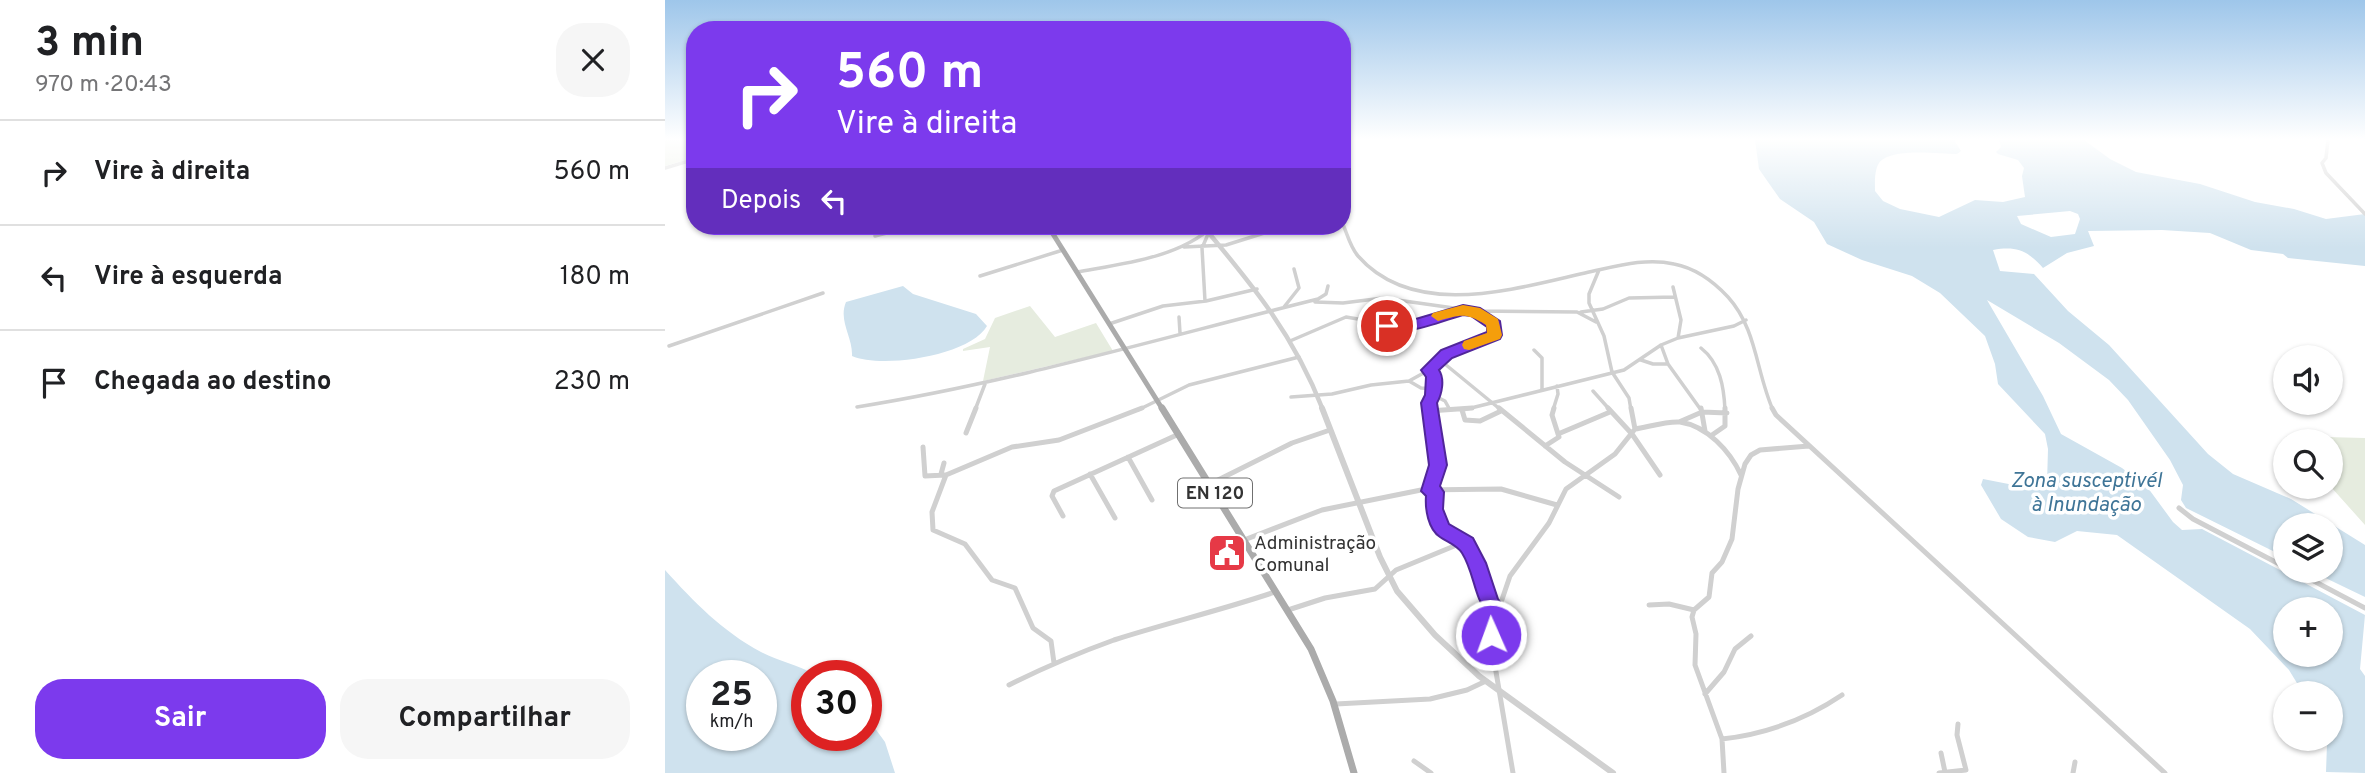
<!DOCTYPE html>
<html lang="pt">
<head>
<meta charset="utf-8">
<style>
	:root { --surface:#fff; --page:#f6f6f6; --text:#202124; --muted:#757577; --line:#e0e0e0; --accent:#7c3aed }
	body { margin:0; font-family:Overpass,sans-serif; background:var(--page); color:var(--text); height:100vh; display:flex; flex-direction:column; font-size:26px; white-space:nowrap }
	* { box-sizing:border-box; margin:0 }
	p { font-size:23px; color:var(--muted) }
	.icon { flex:none; width:38px; height:38px; fill:none; stroke:currentColor; stroke-width:2; stroke-linecap:round; stroke-linejoin:round }
	.map { position:relative; flex:1; overflow:hidden }
	.details { display:flex; flex-direction:column; background:var(--surface); width:665px }
	.details>* { flex:none }
	.hud { position:absolute; left:21px; top:21px; width:665px; height:214px; border-radius:28px; box-shadow:0 2px 5px #0004; background:#7c3aed; color:#fff; overflow:hidden }
	.tools { position:absolute; left:1608px; top:345px; display:grid; gap:14px }
	.tools a { display:grid; place-items:center; width:70px; height:70px; border-radius:50%; background:var(--surface); box-shadow:0 2px 5px #0004; font-size:35px }
	.speed { position:absolute; left:21px; top:660px; display:flex; gap:14px; font-size:35px; font-weight:700; text-align:center }
	.speed>* { display:grid; place-content:center; width:91px; height:91px; border-radius:50%; background:var(--surface); box-shadow:0 2px 5px #0004; line-height:1 }
	.speed small { font-size:18px; font-weight:400 }
	.speed .limit { border:10px solid #d22; background:#fff; color:#111 }
	.pin { position:absolute; display:grid; place-items:center; width:60px; height:60px; color:#fff; margin:-30px; border:4px solid #fff; border-radius:50%; box-shadow:0 2px 7px #0007 }
	.me { position:absolute; width:77px; margin:-38px; rotate:358deg; stroke-linejoin:round; filter:drop-shadow(0 0 5px #0008) }
	.turn { display:flex; align-items:center; gap:24px; height:147px; padding:0 35px; font-size:32px }
	.turn .icon { width:91px; height:91px; stroke-width:2.5 }
	.turn b { display:block; font-size:49px; line-height:60px }
	.then { display:flex; align-items:center; height:66px; padding:0 35px; background:#0003; gap:14px; font-size:26px }
	.round { display:grid; place-items:center; flex:none; width:74px; height:74px; border-radius:28px; background:var(--page) }
	.head { display:flex; align-items:center; justify-content:space-between; height:119px; padding:0 35px }
	h1 { font-size:42px; font-weight:700; line-height:52px }
	.primary-button { display:flex; gap:14px; margin-top:auto; padding:14px 35px }
	.primary-button a { flex:1; height:80px; border-radius:28px; background:var(--accent); color:#fff; font-size:28px; font-weight:700; line-height:80px; text-align:center }
	.primary-button a+a { background:var(--page); color:var(--text) }
	ul { padding:0; list-style:none }
	li { display:flex; align-items:center; gap:21px; height:105px; padding:0 35px; border-top:2px solid var(--line) }
	li div { flex:1 }
	li b { display:block; font-size:26px }
	li em { font-style:normal }
	main { display:flex; flex:1; min-height:0 }
	.map>svg:first-child { display:block }
</style>
</head>
<body>
<main>
<section class="details">
<div class="head"><div><h1>3 min</h1><p>970 m · 20:43</p></div><a class="round"><svg class="icon" aria-label="close" viewBox="0 0 24 24"><path d="M6 6l12 12M18 6L6 18"/></svg></a></div>
<ul>
<li><svg class="icon" aria-label="right" viewBox="0 0 24 24"><path d="M7 20v-9h11M14 6l5 5-5 5"/></svg><div><b>Vire à direita</b></div><em>560 m</em></li>
<li><svg class="icon" aria-label="left" viewBox="0 0 24 24"><path d="M17 20v-9H6M10 6l-5 5 5 5"/></svg><div><b>Vire à esquerda</b></div><em>180 m</em></li>
<li><svg class="icon" aria-label="arrive" viewBox="0 0 24 24"><path d="M6 21V4h12l-3 4 3 4H6"/></svg><div><b>Chegada ao destino</b></div><em>230 m</em></li>
</ul>
<div class="primary-button"><a>Sair</a><a>Compartilhar</a></div>
</section>
<div class="map">
<svg width="1700" height="773" viewBox="0 0 1700 773">
	<rect width="100%" height="100%" fill="#fff"/>
	<path fill="#e6ecdf" d="M0 140H30V157L0 166Z
		M365 306 390 337 431 323 448 351 318 381 325 347 298 351V349L320 339 330 318Z
		M1621 436 1700 438V525L1666 487V441H1625Z"/>
	<path fill="#cfe2ee" fill-rule="evenodd" d="M1090 140H1289L1296 151 1292 154C1274 154 1226 147 1214 163 1209 171 1210 183 1210 191L1218 201 1235 209 1274 217 1310 200 1338 202 1360 197 1357 176 1359 168 1353 160 1333 154 1331 152 1336 147 1334 140H1419L1445 159 1471 172 1535 184 1590 202 1629 209 1661 219 1700 214V266L1623 258 1618 254 1586 250 1545 233 1497 230 1423 231 1429 246 1402 253 1378 268C1362 250 1351 246 1328 250L1335 271 1369 274 1403 311 1444 345 1543 454 1568 474 1626 499 1700 545V597L1646 571 1666 570V525H1620V557L1521 508 1516 500 1518 485 1505 460 1463 400 1444 380 1394 343 1322 300 1378 396 1396 434 1457 468 1483 488 1508 522 1517 530 1537 529 1700 615 1695 669 1700 676V773L1661 772 1662 744 1659 739 1666 738V693H1638L1624 670 1585 629 1452 535 1412 531 1390 542 1363 537 1336 519 1316 485 1318 479 1364 488 1382 483 1383 449 1380 434 1333 384 1330 364 1320 336 1275 293 1247 276 1197 260 1162 244 1149 222 1115 199 1103 182 1094 169ZM1405 211 1413 214 1415 219 1410 234 1386 237 1356 224 1352 216ZM1620 609H1666V654H1620Z
		M238 286 248 294 311 314 322 326C305 356 216 369 187 356 188 337 173 321 181 302Z
		M0 570C29 602 57 631 96 652 113 661 133 665 151 675L142 676V735H201V716L220 742 230 773H0ZM37 676H96V735H37Z"/>
	<g fill="none" stroke-linecap="round" stroke-linejoin="round">
		<path stroke="#d0d0d0" stroke-width="3.5" d="M1663 140 1661 158 1657 163 1661 173 1700 214
			M0 168 30 159
			M677 222C682 233 685 247 693 256 749 320 849 289 920 273 949 267 980 257 1009 264 1030 268 1049 282 1063 297 1092 329 1091 372 1108 410
			M210 236 249 226
			M519 247 561 245 622 226
			M934 270 924 294V303L939 336 947 372 964 398 966 410
			M412 272C456 264 514 258 548 226
			M315 276 398 250
			M1008 287 1016 320 1013 338
			M540 301 537 248 544 232
			M650 302 678 303 718 298 810 311 912 312 931 322
			M619 307 634 288 629 269
			M916 312 938 309 964 298 1010 297
			M514 317 515 333
			M444 324 498 306 541 301 592 289
			M625 341 681 317 740 327 794 311
			M996 345 1003 364
			M4 346 158 293
			M1036 348C1055 363 1059 387 1060 410
			M869 350 877 358V390
			M775 360 836 410
			M976 360 988 364H1003L1036 410
			M764 370 769 375 764 410
			M744 381 756 388 769 389
			M928 391 945 410
			M768 395 780 401 785 410
			M626 397 667 394 706 385 744 381 764 370 781 354 831 334 828 323 810 311
			M192 407C348 382 500 337 653 299L661 294 663 286
			M310 410 320 384
			M473 410 524 385 634 357
			M798 410 959 370 996 345 1013 338 1069 326 1081 320
			M888 410 893 394 892 386"/>
		<path stroke="#d0d0d0" stroke-width="5" d="M764 408 773 465 765 491
			M834 408 900 462 954 497
			M943 408 967 434 995 475
			M1036 408 1040 431
			M1107 408 1111 415 1500 773
			M797 410 800 420 815 421 836 411
			M764 411 807 408
			M1014 422 1037 412 1062 413
			M970 429C983 427 1001 421 1015 422 1042 426 1065 451 1076 475
			M301 433 311 408
			M893 434 945 412
			M1047 435 1060 426V408
			M880 446 894 437 887 415 889 408
			M258 447 260 476 280 475
			M463 457 487 500
			M276 474 279 463
			M425 474 450 518
			M545 484 627 443 665 430
			M770 492C768 520 774 527 797 542
			M1514 508 1528 519 1620 567
			M398 516 387 496 389 491 514 434
			M579 540 657 510 756 490 836 489 892 505
			M1628 570 1700 608
			M984 605 1004 604 1029 610
			M623 610 660 598 710 589 731 570 799 542C815 564 815 592 833 613
			M389 663 386 641 368 628 350 588 327 580 300 544 268 530 267 512 281 475 347 447 394 440 477 408
			M344 685C378 668 413 653 449 640 502 623 557 610 610 592
			M1040 694 1059 672 1070 649 1086 636
			M671 704 765 699 802 690 821 681
			M1057 739C1101 734 1140 720 1177 695
			M1276 753 1280 772
			M749 761 766 773
			M848 773 826 642 828 626 845 576 884 523 901 489 950 454 970 429 966 408
			M1059 773 1057 739 1030 665 1031 634 1027 617 1029 610 1044 597 1047 573 1057 562 1067 539 1073 489 1080 464 1086 455 1095 450 1144 446
			M1274 773 1301 770 1292 735 1293 724
			M1408 773 1410 762"/>
		<path stroke="#d0d0d0" stroke-width="4.5" d="M538 226C589 287 629 335 658 410"/>
		<path stroke="#d0d0d0" stroke-width="6" d="M657 408 715 557 732 591 770 635 814 676 948 773"/>
		<path stroke="#ababab" stroke-width="5" d="M383 226 498 410"/>
		<path stroke="#ababab" stroke-width="7" d="M497 408 646 649 668 701 689 773"/>
	</g>
	<linearGradient id="sky" x2="0" y2="1"><stop stop-color="#9ec6ea"/><stop offset="0.56" stop-color="#fff"/><stop offset="1" stop-color="#fff" stop-opacity="0"/></linearGradient>
	<rect width="1700" height="248" fill="url(#sky)"/>
	<path fill="#7c3aed" stroke="#51269a" stroke-width="2" d="M798 305 815 308 835 321 837 335 835 339 787 358 774 370C780 379 777 394 772 403L782 465 775 486 779 492 778 509 784 524 808 538 821 563 833 599 843 613 833 641 826 644 819 641 816 635 823 615C809 597 809 572 797 553 792 545 782 542 775 537 763 529 760 509 761 496L756 491 764 465 756 403 760 395 761 377 756 370 776 350 822 332V327L806 316 798 315C779 320 729 342 714 326L722 321H744Z"/>
	<path fill="#f59e0b" d="M798 305 815 308 833 319 837 335 835 339 804 350 799 349 797 345 799 341 822 333 821 325C800 312 796 315 773 321L766 316 768 313Z"/>
	<defs>
		<symbol id="civic-square" viewBox="-11 -11 22 22"><rect x="-9" y="-9" width="18" height="18" rx="4" fill="#e63946" stroke="#fff"/><path d="M-.6-6.5H3V-4.5H.6V-3L4-1V1h2V6H-6V1h2V-1L-.6-3ZM-1.2 2.5V6h2.4V2.5Z" fill="#fff"/></symbol>
	</defs>
	<g fill-rule="evenodd">
		<use href="#civic-square" x="540" y="531" width="44" height="44"/>
	</g>
	<g text-anchor="middle" stroke-width="7" stroke-linejoin="round" paint-order="stroke">
		<rect fill="#fff" stroke="#707070" stroke-width="2" x="513" y="478.5" width="74" height="29" rx="5"/>
		<g font-size="18" font-weight="bold" fill="#333">
			<text x="550" y="499">EN 120</text>
		</g>
		<g font-size="19" fill="#333" stroke="#fff" text-anchor="start">
			<text x="589" y="549">Administração<tspan x="589" dy="22">Comunal</tspan></text>
		</g>
		<g font-size="21" font-style="italic" fill="#3f7597" stroke="#fff">
			<text x="1421" y="487">Zona susceptivél<tspan x="1421" dy="24">à Inundação</tspan></text>
		</g>
	</g>
</svg>
<div class="tools">
<a><svg class="icon" aria-label="sound" viewBox="0 0 24 24"><path d="M4 9h4l5-4v14l-5-4H4zM17 9q2 3 0 6"/></svg></a>
<a><svg class="icon" aria-label="search" viewBox="0 0 24 24"><circle cx="10" cy="10" r="6"/><path d="M15 15l6 6"/></svg></a>
<a><svg class="icon" aria-label="layers" viewBox="0 0 24 24"><path d="M12 4l9 5-9 5-9-5zM3 14l9 5 9-5"/></svg></a>
<a>+</a>
<a>−</a>
</div>
<div class="speed"><div>25<small>km/h</small></div><div class="limit">30</div></div>
<div class="pin" style="left:722px;top:326px;background:#d93025"><svg class="icon" aria-label="arrive" viewBox="0 0 24 24"><path d="M6 21V4h12l-3 4 3 4H6"/></svg></div>
<svg class="me" style="left:826px;top:635px" viewBox="-20 -20 40 40"><circle r="17" fill="#7c3aed" stroke="#fff" stroke-width="3"/><path d="M0-11L8 9 0 5-8 9z" fill="#fff"/></svg>
<div class="hud">
<div class="turn"><svg class="icon" aria-label="right" viewBox="0 0 24 24"><path d="M7 20v-9h11M14 6l5 5-5 5"/></svg><div><b>560 m</b>Vire à direita</div></div>
<div class="then">Depois<svg class="icon" aria-label="left" viewBox="0 0 24 24"><path d="M17 20v-9H6M10 6l-5 5 5 5"/></svg></div>
</div>
</div>
</main>
</body>
</html>
